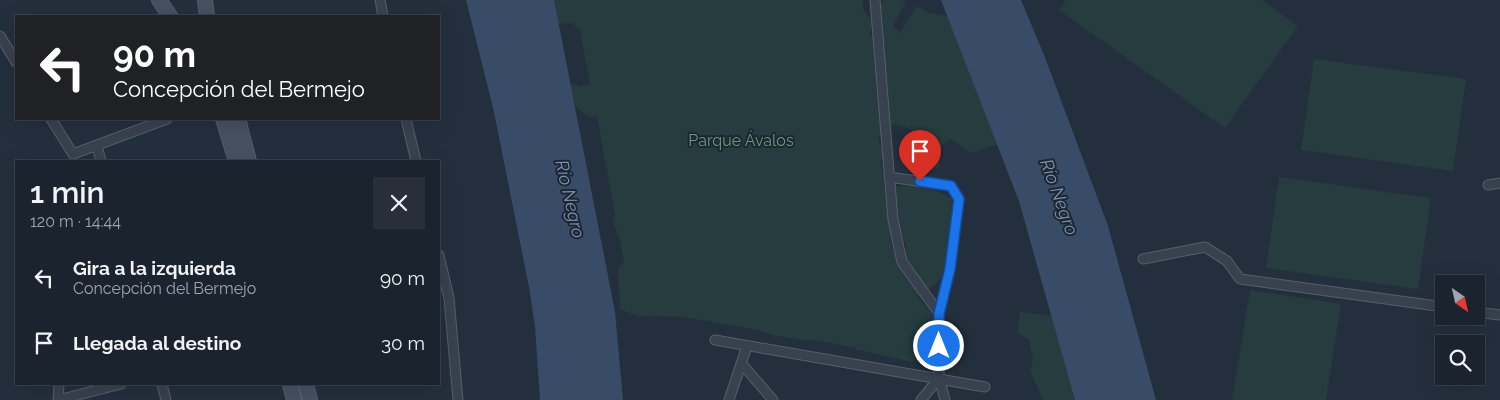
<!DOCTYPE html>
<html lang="es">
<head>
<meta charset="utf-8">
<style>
	:root { --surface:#1b232e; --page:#282f3a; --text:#f1f3f6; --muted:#a0a4aa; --line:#39404a }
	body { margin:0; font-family:Raleway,sans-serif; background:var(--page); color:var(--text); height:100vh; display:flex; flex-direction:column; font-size:19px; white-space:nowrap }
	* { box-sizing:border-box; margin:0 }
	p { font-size:16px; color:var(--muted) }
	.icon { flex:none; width:28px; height:28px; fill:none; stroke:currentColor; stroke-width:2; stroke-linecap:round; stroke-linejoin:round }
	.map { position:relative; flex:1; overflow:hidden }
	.details { position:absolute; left:15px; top:160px; width:425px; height:225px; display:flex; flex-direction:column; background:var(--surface); border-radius:0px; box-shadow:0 5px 20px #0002,0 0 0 1px var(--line) }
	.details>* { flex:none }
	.top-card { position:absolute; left:15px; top:15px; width:425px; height:105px; border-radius:0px; box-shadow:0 5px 20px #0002,0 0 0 1px var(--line); background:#202124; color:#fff; overflow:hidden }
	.needle { width:32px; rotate:146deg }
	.fabs { position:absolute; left:1435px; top:275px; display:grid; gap:10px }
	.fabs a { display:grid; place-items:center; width:50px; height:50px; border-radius:0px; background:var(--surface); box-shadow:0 5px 20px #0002,0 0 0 1px var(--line); font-size:25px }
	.pin { position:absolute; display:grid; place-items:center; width:42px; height:42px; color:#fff; margin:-51px -21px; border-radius:50% 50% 50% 0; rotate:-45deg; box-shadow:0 0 5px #0007 }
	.pin .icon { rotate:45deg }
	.me { position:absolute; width:55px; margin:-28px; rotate:0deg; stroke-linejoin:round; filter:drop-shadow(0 0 4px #0008) }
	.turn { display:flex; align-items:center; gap:18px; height:105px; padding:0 15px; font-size:22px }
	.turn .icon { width:65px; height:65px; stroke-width:2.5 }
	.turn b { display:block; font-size:35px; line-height:42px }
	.round { display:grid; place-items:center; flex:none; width:52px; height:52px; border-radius:0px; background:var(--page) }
	.head { display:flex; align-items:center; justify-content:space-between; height:85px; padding:0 15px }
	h1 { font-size:30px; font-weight:600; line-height:38px }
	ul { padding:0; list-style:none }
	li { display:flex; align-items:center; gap:15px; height:65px; padding:0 15px }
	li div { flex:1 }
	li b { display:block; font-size:19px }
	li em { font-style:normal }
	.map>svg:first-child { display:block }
</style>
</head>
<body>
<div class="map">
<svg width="1500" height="400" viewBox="0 0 1500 400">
	<rect width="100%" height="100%" fill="#242f3e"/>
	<path fill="#263c3f" d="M554 0H862L864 12 874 21 869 37 877 36 879 5 884 0H903L906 1 893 26 900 33 917 6 929 13 948 16 998 144 972 153 950 139 940 148V167L925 173 908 172 906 162 920 139 909 128 895 124 878 137 880 146 884 151 881 160 891 244 897 261 907 247 899 229 893 206 896 186C919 186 932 186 952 199L948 268 935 285 917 296 933 315V329L931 336V361L920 359 912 362 855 349 856 348C844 346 832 343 820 341 799 339 778 338 758 330L684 317 637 316 620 309 618 268 624 261 619 236 613 223 615 214 597 117 588 116 575 106 570 84 581 86 590 84 580 30 572 23 558 24Z
		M1066 0H1262L1298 26 1225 128 1059 10Z
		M1314 59 1466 79 1453 171 1301 150Z
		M1279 177 1431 198 1418 289 1266 268Z
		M1250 290 1341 304 1326 400H1232Z
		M1020 312 1053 316 1075 400H1043L1030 371 1033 359 1029 340 1017 332Z"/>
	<path fill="#394c67" d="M466 0H554L615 312 623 400H540L535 326 529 287 494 112Z
		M941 0H1021L1044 55 1108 226 1156 400H1075L1019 201Z"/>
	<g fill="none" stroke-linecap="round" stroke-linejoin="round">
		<defs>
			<path id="minor" d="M380 0 383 16
				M875 0 893 220 902 262 939 313V378L945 400
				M0 36 16 62
				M51 119 73 154
				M406 119 416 161
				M97 146 101 161
				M73 154 167 119
				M889 177 951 186 959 199 950 269 939 313
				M1488 185 1500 183
				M439 255 449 298 458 400
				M1143 259 1205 247 1227 261 1240 279 1444 307
				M1476 312 1500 315
				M715 340 985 387
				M741 363 773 400
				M162 384 166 400
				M58 400 121 384
				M58 400 59 384
				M729 400 747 346
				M921 400 939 378"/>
			<path id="secondary" d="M159 0 170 16
				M205 0 207 16
				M223 119 236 161
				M238 119 249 161
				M290 384 294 400
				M306 384 310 400"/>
		</defs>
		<use href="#minor" stroke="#565f6c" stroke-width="11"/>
		<use href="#secondary" stroke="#565f6c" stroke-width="16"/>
		<use href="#minor" stroke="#38414e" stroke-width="9"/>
		<use href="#secondary" stroke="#465061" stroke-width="14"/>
	</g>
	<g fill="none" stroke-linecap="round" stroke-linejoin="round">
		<defs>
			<path id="route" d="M920 181 951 186 959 199 950 269 939 314V346"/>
		</defs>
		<use href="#route" stroke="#114b97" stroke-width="12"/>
		<use href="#route" stroke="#1a73e8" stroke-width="9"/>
	</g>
	<g text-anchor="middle" stroke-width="4" stroke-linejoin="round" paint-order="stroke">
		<g font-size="16" fill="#6b9a76" stroke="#1d2633">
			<text x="741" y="146">Parque Ávalos</text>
		</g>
		<g font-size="18" font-style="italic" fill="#7c92b1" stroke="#1d2633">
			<text transform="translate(1059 197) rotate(70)" y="6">Río Negro</text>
			<text transform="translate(570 199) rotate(77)" y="6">Río Negro</text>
		</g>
	</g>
</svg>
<div class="fabs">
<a><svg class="needle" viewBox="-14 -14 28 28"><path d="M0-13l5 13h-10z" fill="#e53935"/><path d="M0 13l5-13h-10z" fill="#a0a4aa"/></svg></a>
<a><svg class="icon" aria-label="search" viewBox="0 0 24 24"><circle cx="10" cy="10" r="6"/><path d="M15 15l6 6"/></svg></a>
</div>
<div class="pin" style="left:920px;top:181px;background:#d93025"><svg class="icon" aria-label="arrive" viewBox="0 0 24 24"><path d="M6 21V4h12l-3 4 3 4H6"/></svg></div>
<svg class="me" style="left:939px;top:346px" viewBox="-20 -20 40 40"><circle r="17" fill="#1a73e8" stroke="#fff" stroke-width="3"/><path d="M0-11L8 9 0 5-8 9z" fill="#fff"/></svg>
<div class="top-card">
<div class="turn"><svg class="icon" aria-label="left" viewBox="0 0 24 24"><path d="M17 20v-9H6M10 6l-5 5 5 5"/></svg><div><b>90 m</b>Concepción del Bermejo</div></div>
</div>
<section class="details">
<div class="head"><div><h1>1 min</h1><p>120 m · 14:44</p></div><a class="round"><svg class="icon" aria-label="close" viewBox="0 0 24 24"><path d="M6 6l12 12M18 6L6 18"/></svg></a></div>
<ul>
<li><svg class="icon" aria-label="left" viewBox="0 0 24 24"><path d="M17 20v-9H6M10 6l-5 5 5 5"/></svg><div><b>Gira a la izquierda</b><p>Concepción del Bermejo</p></div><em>90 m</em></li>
<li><svg class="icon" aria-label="arrive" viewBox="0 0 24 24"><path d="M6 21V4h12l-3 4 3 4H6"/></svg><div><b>Llegada al destino</b></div><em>30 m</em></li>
</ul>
</section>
</div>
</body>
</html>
